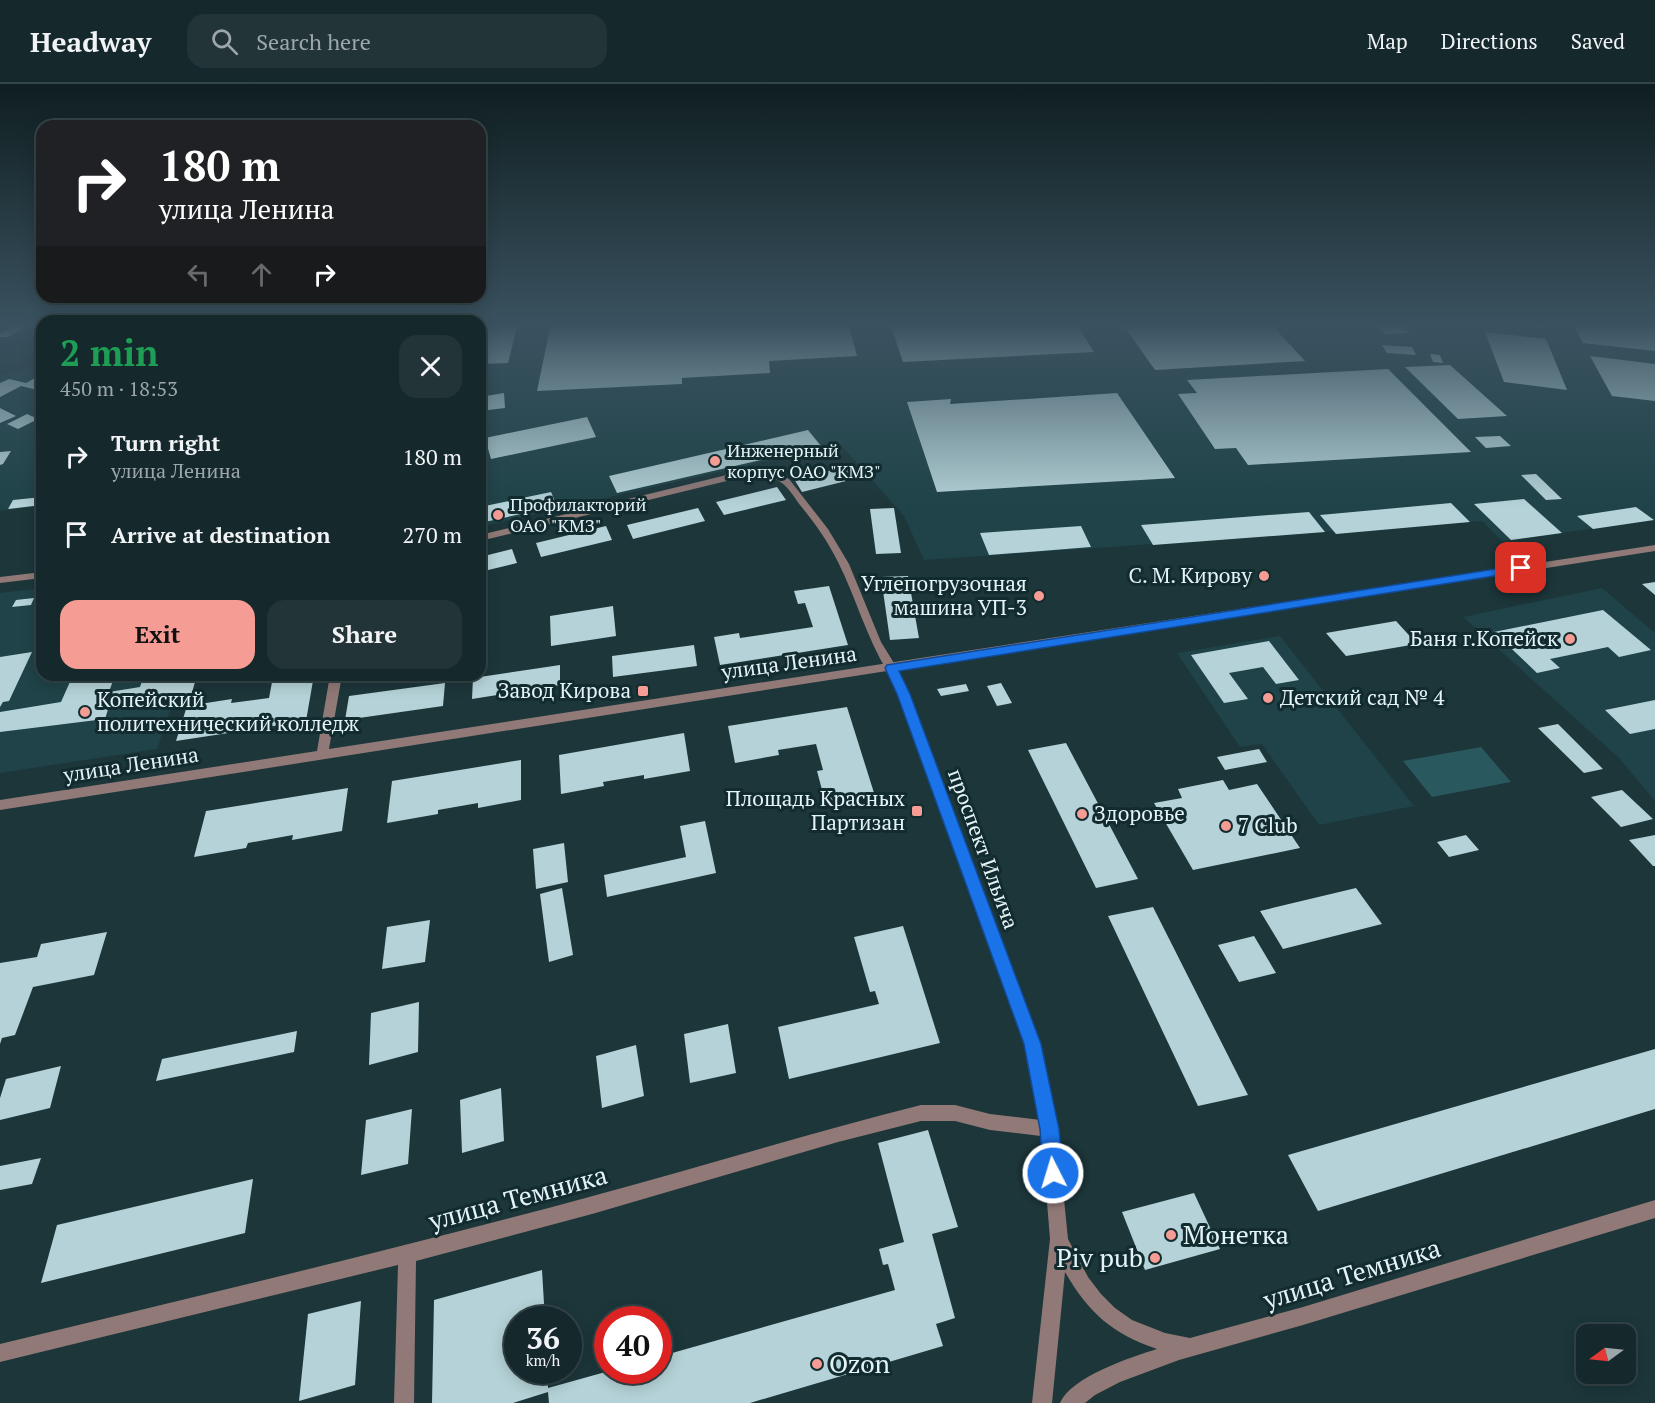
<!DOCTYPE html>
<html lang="en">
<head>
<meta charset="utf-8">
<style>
	:root { --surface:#15282c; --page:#223438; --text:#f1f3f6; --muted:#9da6a9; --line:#344448; --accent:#f59c95 }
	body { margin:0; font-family:"PT Serif",serif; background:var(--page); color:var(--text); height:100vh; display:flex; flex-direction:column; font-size:22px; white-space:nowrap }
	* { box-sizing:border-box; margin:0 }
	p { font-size:20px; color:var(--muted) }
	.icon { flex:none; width:33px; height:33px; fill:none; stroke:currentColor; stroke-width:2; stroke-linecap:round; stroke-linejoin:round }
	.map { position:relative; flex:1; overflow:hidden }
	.side { position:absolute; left:36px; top:231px; width:450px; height:366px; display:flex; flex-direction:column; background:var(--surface); border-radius:18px; box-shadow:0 3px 15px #0003,0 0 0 2px var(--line) }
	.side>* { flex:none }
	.top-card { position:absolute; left:36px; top:36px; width:450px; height:183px; border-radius:18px; box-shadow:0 3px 15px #0003,0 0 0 2px var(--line); background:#202124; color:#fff; overflow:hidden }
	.needle { width:39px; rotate:255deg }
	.controls { position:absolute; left:1576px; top:1240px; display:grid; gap:12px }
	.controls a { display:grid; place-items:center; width:60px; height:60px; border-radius:12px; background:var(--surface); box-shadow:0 3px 15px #0003,0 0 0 2px var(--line); font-size:30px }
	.speed { position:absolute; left:504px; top:1222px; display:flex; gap:12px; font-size:30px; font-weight:700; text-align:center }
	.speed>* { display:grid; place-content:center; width:78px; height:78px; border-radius:50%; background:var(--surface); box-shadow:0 3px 15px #0003,0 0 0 2px var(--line); line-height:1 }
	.speed small { font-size:15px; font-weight:400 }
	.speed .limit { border:9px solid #d22; background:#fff; color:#111 }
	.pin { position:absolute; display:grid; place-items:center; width:51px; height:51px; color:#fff; margin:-26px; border-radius:12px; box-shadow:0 3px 9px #0006 }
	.me { position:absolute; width:66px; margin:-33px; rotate:355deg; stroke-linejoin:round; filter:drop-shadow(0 0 4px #0008) }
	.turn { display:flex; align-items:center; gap:21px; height:126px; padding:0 24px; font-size:27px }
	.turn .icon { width:78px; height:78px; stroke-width:2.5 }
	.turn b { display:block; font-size:42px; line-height:51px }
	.lanes { display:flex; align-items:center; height:57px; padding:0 24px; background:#0003; justify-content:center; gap:30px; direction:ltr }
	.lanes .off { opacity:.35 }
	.round { display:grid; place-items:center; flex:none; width:63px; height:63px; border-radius:18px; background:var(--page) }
	.overview { display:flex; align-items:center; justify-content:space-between; height:102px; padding:0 24px }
	h1 { font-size:36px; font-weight:700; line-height:45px; color:#1e9e55 }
	.primary-button { display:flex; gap:12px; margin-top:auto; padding:12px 24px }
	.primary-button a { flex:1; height:69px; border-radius:18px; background:var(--accent); color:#111; font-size:24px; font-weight:700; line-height:69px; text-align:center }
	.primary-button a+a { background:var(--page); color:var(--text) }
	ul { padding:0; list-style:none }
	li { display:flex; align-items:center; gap:18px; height:78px; padding:0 24px }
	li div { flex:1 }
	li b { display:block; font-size:22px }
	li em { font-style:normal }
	header { display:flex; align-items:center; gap:36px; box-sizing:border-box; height:84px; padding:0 30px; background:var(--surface); border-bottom:2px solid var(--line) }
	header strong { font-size:28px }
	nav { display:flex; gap:33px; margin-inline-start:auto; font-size:21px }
	.search { width:420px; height:54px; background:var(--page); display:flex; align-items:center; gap:15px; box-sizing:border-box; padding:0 21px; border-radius:18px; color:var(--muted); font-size:22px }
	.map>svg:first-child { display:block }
</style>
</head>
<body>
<header>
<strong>Headway</strong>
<div class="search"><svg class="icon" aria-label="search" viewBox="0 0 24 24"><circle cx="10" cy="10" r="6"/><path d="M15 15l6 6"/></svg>Search here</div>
<nav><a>Map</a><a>Directions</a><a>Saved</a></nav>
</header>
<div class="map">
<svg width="1655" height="1319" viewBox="0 0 1655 1319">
	<rect width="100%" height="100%" fill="#1c363a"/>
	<path fill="#1f4348" d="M480 239H1655V436L1502 457 1482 437 924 476 904 432 840 360 480 443Z
		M42 279V422L0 427V292Z
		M42 504V591H182L157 665 0 689V509Z
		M1602 504 1655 549V717L1619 674 1463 533Z
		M1280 552 1414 722 1319 741 1262 660 1240 663 1177 569Z"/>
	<path fill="#2a585f" d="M1481 663 1511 698 1432 713 1403 677Z"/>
	<path fill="#b4d2d7" d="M480 239H518L508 279 480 280Z
		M551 239H848L857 272 769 277 770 289 682 294V300L537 307Z
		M890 239H1076L1094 268 903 278Z
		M1122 239H1270L1305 277 1155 286Z
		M1374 239H1399L1410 249 1386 250Z
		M1513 239H1543L1546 244 1513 240Z
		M1572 239H1655V267L1583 259Z
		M13 242 24 244 8 253H0V250Z
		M1485 248 1546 255 1567 306 1504 298Z
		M1382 261 1412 263 1416 271 1387 269Z
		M1430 270 1440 271 1443 279 1433 278Z
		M1590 272 1655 280V317L1612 312Z
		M1450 281 1507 332 1458 335 1405 283Z
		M1388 285 1471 368 1248 381 1236 364 1215 365 1178 310 1197 309 1187 296Z
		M42 290V307L21 302 0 313V299L9 295 26 299Z
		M504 309 505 324 480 327V313Z
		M1117 309 1175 394 937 408 907 318 951 315 950 320Z
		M0 324 16 332 0 339Z
		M27 330 38 335 18 345 7 340Z
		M587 333 596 353 491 375 485 354Z
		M808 346 821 362 617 409 609 392Z
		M1500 352 1511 362 1486 364 1475 353Z
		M11 367 3 380 0 381V368Z
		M853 381 862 393 802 408 794 395Z
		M1536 390 1562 415 1546 416 1521 391Z
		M777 403 786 416 724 431 716 418Z
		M551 408 557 422 480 439V423Z
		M42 413V421L8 425 13 416Z
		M1524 415 1562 449 1511 456 1474 420Z
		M1451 419 1470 438 1336 450 1320 431Z
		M1636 423 1654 436 1593 445 1577 432Z
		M698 424 705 437 633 455 627 441Z
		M894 424 901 469 876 470 870 425Z
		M1309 428 1325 448 1153 461 1141 441Z
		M606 442 612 456 541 473 536 459Z
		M1081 442 1091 463 989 471 980 449Z
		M512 465 517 479 480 488V473Z
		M908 492 919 554 890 556 881 493Z
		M1655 498V511L1642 500Z
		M829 502 848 561 720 581 714 553 739 549 740 554 813 543 805 519 798 520 794 507Z
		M34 514 31 521 12 523 16 516Z
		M613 522 616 552 551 562 550 532Z
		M1603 526 1651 566 1619 573 1608 563 1550 575 1560 584 1537 589 1494 548Z
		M1396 537 1417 560 1346 572 1326 549Z
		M1269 557 1299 596 1276 600 1263 583 1229 589 1248 615 1224 619 1191 571Z
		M694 561 697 582 613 593 612 572Z
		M32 568 9 617 3 618 0 623V573Z
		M560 581V601L472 615 473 594Z
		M73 591H115L109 608 140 603 144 591H197L191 612 134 621 136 615 110 619 105 635 0 648V628L61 618Z
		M267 591H314L306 637 176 657 187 622 232 615 231 619 269 614 273 593 266 594Z
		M445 599 443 622 345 636 349 612Z
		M1001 599 1012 619 997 622 987 602Z
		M966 600 969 607 941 612 937 605Z
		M1655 616V645L1630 650 1605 626Z
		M847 623 875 712 826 721 817 687 823 686 816 660 778 666 779 671 735 679 728 642Z
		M1558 640 1603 685 1584 689 1538 644Z
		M684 649 690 687 644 695V691L603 698 604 702 561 710 559 671Z
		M1066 659 1138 795 1096 804 1028 666Z
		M1259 665 1267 678 1225 686 1217 673Z
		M521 676V716L478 724V719L438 726V730L387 739 392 697Z
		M1223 696 1229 706 1257 700 1300 764 1193 786 1154 719 1182 714 1178 705Z
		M348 704 342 747 292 756 293 751 248 759 246 764 194 773 206 727Z
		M1622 706 1653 735 1621 743 1591 713Z
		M705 737 716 789 607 813 604 791 686 773 680 742Z
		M1466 751 1479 766 1449 773 1437 758Z
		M1655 751V782H1653L1629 756Z
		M564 759 568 798 536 805 533 765Z
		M562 804 573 871 549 878 540 810Z
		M1356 804 1382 840 1283 865 1260 827Z
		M1153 823 1248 1011 1198 1022 1108 832Z
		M430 836 425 878 382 885 387 843Z
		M903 842 940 959 789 995 778 943 879 920 875 907 870 908 854 853Z
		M107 848 94 891 33 903 15 951 2 954 0 960V879L37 873 41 860Z
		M1254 852 1276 889 1239 898 1218 861Z
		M419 918 418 968 369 981 371 929Z
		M728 940 736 989 690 999 684 950Z
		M297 947 294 968 156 997 162 975Z
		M636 961 644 1012 602 1024 596 972Z
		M1655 965V1025L1318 1127 1288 1071Z
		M61 982 50 1024 0 1036V1014L6 995Z
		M501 1004 504 1057 462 1069 460 1016Z
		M412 1025 408 1080 361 1091 366 1036Z
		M928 1046 958 1143 932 1150 955 1234 936 1240 943 1262 750 1319H549L548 1308 513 1319H432L434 1216 542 1186 545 1236H518V1287H547L548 1304 609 1287H658V1273L895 1206 888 1180 883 1181 879 1165 904 1158 878 1059Z
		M41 1074 32 1100 0 1106V1082Z
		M253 1095 245 1149 41 1199 57 1141Z
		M1194 1109 1220 1165 1145 1186 1122 1128Z
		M361 1217 355 1301 299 1317 308 1230Z"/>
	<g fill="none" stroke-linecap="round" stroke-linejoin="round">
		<path fill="#907977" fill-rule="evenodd" d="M757 387 778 390 789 395 828 445 849 480 881 558 897 584 895 587H887C866 552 856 514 838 478 828 458 815 439 800 421 794 413 788 402 779 397 767 390 753 392 739 394L480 457V451L739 388Z
			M921 1021H955L990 1030 1049 1037 1055 1039 1057 1045 1055 1051 1049 1053 990 1046 955 1037H921L838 1058 592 1130 416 1177 414 1319H394L398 1181 0 1278V1260C197 1212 394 1166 589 1113 700 1083 810 1049 921 1021Z"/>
		<path fill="#907977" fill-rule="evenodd" d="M1655 461V467L897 586 910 610 1040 960 1057 1045 1068 1155 1088 1193 1101 1210 1115 1224 1132 1236 1165 1249 1190 1254 1303 1223 1655 1116V1134L1303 1241 1179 1276 1120 1298 1095 1311 1085 1319H1060C1071 1293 1131 1273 1157 1265 1112 1250 1088 1228 1065 1188L1052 1319H1032L1050 1155 1041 1045 1024 960 898 610 887 587 0 726V716L317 667 330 591H342L329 665Z
			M42 488V494L0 499V493Z"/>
	</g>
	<linearGradient id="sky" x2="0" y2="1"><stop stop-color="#0f1e20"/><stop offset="0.57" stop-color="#3a5260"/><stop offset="1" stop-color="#3a5260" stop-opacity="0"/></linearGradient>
	<rect width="1655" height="423" fill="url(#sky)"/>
	<path fill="#1a73e8" stroke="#114b97" stroke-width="1.5" d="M1521 481 1527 484 1525 487 899 587 910 610 1041 960 1059 1045 1063 1089 1060 1096 1053 1099 1046 1096 1043 1089 1040 1045 1024 960 897 610 885 584 887 581Z"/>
	<g fill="#f59c95" stroke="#122b2f" stroke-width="2">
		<circle cx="715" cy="377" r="6"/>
		<circle cx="498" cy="431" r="6"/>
		<circle cx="1264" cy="492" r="6"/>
		<circle cx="1039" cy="512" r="6"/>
		<circle cx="1570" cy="555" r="6"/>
		<rect x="637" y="601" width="12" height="12" rx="3"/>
		<circle cx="1268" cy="614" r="6"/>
		<circle cx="85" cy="628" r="6"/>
		<rect x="911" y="721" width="12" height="12" rx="3"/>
		<circle cx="1082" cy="730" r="6"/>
		<circle cx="1226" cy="742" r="6"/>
		<circle cx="1171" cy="1151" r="6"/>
		<circle cx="1155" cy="1174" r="6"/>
		<circle cx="817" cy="1280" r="6"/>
	</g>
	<g text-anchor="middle" stroke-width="6" stroke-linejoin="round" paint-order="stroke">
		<g font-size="18" fill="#e4f3f5" stroke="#122b2f" text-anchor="start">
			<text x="727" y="373">Инженерный<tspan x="727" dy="21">корпус ОАО "КМЗ"</tspan></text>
			<text x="510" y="427">Профилакторий<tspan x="510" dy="21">ОАО "КМЗ"</tspan></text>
		</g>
		<g font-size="21" fill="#e4f3f5" stroke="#122b2f" text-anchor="end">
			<text x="1252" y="499">С. М. Кирову</text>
			<text x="1027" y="507">Углепогрузочная<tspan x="1027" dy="24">машина УП-3</tspan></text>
			<text x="1558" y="562">Баня г.Копейск</text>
			<text x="631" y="614">Завод Кирова</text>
			<text x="1280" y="621" text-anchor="start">Детский сад № 4</text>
			<text x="97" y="623" text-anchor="start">Копейский<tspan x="97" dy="24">политехнический колледж</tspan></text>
			<text x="905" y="722">Площадь Красных<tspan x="905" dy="24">Партизан</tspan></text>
			<text x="1094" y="737" text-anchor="start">Здоровье</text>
			<text x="1238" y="749" text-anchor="start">7 Club</text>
		</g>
		<g font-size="21" fill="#e4f3f5" stroke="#122b2f">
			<text transform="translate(789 579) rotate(-8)" y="7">улица Ленина</text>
			<text transform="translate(131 681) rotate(-9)" y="7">улица Ленина</text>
			<text transform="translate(983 765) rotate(70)" y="7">проспект Ильича</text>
		</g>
		<g font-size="26" fill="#e4f3f5" stroke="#122b2f">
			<text transform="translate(518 1114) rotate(-15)" y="9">улица Темника</text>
			<text transform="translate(1352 1190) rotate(-17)" y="9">улица Темника</text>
		</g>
		<g font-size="26" fill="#e4f3f5" stroke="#122b2f" text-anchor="start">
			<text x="1183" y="1160">Монетка</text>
			<text x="1143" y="1183" text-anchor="end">Piv pub</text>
			<text x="829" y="1289">Ozon</text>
		</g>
	</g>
</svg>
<div class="controls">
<a><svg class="needle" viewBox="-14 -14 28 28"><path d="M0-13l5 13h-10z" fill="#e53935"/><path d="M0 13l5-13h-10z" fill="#9da6a9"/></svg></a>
</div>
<div class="speed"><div>36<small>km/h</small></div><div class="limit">40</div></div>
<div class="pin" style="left:1521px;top:484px;background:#d93025"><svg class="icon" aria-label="arrive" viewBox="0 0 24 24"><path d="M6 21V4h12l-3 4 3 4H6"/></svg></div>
<svg class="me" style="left:1053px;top:1089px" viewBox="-20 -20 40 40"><circle r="17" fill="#1a73e8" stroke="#fff" stroke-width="3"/><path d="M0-11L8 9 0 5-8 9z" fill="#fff"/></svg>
<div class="top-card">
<div class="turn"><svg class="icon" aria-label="right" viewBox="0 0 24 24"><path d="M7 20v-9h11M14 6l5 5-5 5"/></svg><div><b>180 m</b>улица Ленина</div></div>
<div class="lanes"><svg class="icon off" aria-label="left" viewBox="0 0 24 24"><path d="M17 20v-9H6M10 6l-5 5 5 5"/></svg><svg class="icon off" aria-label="ahead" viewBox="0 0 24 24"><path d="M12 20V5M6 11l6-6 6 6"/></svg><svg class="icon" aria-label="right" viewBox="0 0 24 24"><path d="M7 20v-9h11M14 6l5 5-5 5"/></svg></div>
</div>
<section class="side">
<div class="overview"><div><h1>2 min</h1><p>450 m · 18:53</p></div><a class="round"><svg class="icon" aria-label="close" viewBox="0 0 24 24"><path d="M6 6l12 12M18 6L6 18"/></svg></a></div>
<ul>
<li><svg class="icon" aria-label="right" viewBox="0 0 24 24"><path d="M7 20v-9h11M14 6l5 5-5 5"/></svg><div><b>Turn right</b><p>улица Ленина</p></div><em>180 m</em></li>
<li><svg class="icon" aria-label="arrive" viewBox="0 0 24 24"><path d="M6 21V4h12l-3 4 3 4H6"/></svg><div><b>Arrive at destination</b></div><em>270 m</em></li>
</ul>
<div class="primary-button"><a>Exit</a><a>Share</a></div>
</section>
</div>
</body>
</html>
